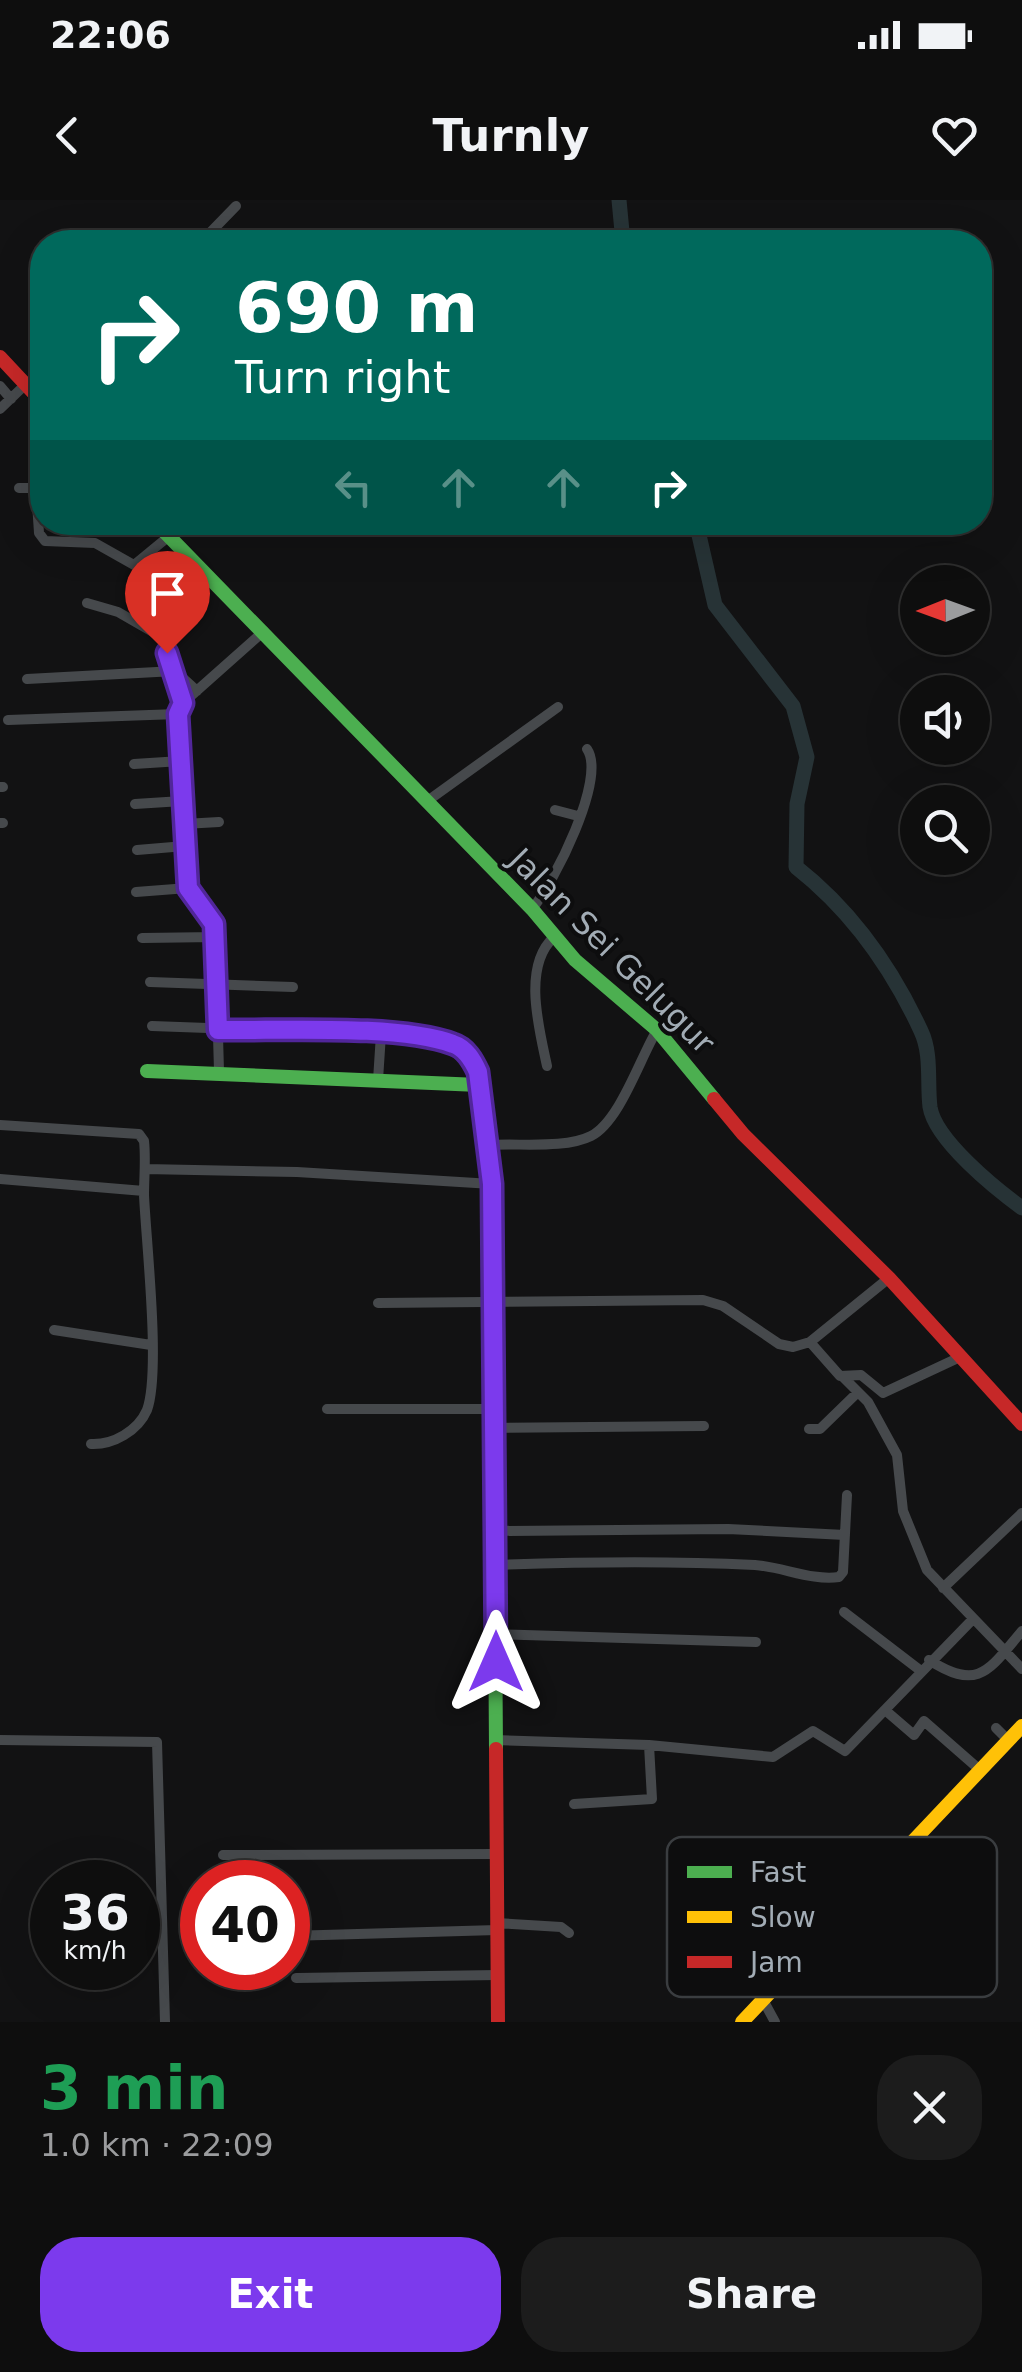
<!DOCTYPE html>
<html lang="en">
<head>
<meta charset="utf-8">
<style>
	:root { --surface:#0e0e0e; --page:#1c1c1c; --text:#f1f3f6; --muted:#9b9c9e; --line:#2e2e2e; --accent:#7c3aed }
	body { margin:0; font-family:"DejaVu Sans",sans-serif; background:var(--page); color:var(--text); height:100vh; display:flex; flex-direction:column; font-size:38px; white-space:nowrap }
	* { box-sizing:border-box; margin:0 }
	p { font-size:32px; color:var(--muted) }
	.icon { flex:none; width:55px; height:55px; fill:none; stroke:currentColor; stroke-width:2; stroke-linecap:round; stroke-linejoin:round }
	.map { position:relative; height:1822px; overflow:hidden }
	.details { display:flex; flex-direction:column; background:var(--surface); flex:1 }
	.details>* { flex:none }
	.guide { position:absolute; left:30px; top:30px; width:962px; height:305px; border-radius:40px; box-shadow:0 10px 40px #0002,0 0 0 2px var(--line); background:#00695c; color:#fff; overflow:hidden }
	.needle { width:65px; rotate:269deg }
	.tools { position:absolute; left:900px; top:365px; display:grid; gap:20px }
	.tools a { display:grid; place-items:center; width:90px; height:90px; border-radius:50%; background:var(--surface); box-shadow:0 10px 40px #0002,0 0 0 2px var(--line); font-size:50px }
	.speed { position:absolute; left:30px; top:1660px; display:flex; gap:20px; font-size:50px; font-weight:700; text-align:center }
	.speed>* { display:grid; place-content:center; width:130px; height:130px; border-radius:50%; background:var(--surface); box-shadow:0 10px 40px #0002,0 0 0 2px var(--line); line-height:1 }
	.speed small { font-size:25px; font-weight:400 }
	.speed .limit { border:15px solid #d22; background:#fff; color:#111 }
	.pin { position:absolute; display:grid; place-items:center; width:85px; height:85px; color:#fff; margin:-102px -42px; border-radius:50% 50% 50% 0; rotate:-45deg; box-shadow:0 0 10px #0007 }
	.pin .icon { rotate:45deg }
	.me { position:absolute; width:110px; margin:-55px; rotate:0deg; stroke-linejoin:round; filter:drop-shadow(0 0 8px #0008) }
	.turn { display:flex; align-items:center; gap:35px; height:210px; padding:0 40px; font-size:45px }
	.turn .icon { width:130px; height:130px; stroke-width:2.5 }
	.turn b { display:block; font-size:70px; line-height:85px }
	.lanes { display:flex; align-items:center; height:95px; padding:0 40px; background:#0003; justify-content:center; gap:50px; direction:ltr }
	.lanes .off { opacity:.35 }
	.round { display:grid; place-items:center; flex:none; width:105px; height:105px; border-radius:40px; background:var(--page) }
	.overview { display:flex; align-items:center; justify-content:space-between; height:170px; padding:0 40px }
	h1 { font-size:60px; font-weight:700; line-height:75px; color:#1e9e55 }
	.button { display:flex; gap:20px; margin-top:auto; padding:20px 40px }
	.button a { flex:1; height:115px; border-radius:40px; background:var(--accent); color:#fff; font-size:40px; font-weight:700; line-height:115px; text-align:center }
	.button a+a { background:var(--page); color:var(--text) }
	.status { display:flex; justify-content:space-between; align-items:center; height:70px; padding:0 50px; background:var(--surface); direction:ltr }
	.status svg { height:28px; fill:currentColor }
	header { display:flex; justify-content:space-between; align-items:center; height:130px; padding:0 40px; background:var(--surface); font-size:45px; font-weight:700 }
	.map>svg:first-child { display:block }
</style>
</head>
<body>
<div class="status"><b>22:06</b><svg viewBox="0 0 49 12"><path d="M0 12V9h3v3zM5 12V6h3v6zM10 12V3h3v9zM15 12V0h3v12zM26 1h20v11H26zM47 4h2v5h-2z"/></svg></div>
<header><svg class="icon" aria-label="back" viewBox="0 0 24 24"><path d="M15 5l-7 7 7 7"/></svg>Turnly<svg class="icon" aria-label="heart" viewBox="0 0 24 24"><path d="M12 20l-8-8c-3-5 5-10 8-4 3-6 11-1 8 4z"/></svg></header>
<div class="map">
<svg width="1022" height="1822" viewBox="0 0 1022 1822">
	<rect width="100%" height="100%" fill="#121213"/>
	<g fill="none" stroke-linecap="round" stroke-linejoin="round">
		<path stroke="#273336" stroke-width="15" d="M619 0 623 42
			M696 322 715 405 793 506 807 557 797 604 796 667C852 711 891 766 921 831 932 854 927 883 930 907 935 940 996 989 1022 1008"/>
		<path stroke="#46494c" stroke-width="10" d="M201 42 236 6
			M0 186 11 199
			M0 209 26 184
			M19 288H36L39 333 45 341 95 343 134 365 168 337
			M87 403 118 412 165 439 183 503
			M27 479 175 471 197 491
			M8 520 178 514
			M134 564 181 561
			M0 587H3
			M426 602 558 507
			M135 604 182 601
			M555 610 578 616
			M0 623H3
			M184 624 219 622
			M137 650 185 646
			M136 692 188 688
			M532 709C554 683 607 578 587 549
			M142 738 216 737
			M150 782 293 787
			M152 826 381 834 378 880
			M381 834C419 839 477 834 479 885
			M547 866C539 828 522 766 554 737
			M219 871 215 729 188 688 178 514 183 503 264 431
			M0 925 139 934 144 941C146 959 144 977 144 995 146 1041 161 1172 147 1210 138 1231 113 1245 91 1244
			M490 945C520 943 565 949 591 936 620 921 640 858 657 830
			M145 969 297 972 492 984
			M0 979 144 991
			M378 1103 703 1100 723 1106 779 1144 793 1147 810 1142 889 1078
			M54 1130 151 1145
			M810 1142 840 1176 861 1175 883 1193 958 1158
			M843 1177 868 1202 897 1255 903 1311 927 1370 1022 1469
			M327 1209H493
			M492 1228 704 1226
			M809 1229H820L856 1194
			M495 1331 728 1329 845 1335
			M497 1365C580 1362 671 1361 755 1365 783 1367 812 1381 839 1377L843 1372 847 1295
			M943 1388 1022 1313
			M844 1412 921 1471
			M495 1434 756 1442
			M929 1460C979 1492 989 1470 1022 1431
			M885 1510 914 1535 924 1521 980 1570
			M996 1528 1009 1541
			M0 1540 157 1542 165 1822
			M495 1540 649 1545 773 1557 813 1531 845 1551 973 1419
			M574 1604 652 1599 649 1545
			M223 1655 495 1654
			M496 1723 561 1727 569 1733
			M288 1736 497 1730
			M296 1778 498 1775
			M763 1800 775 1822"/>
		<path stroke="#4caf50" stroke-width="14" d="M155 322 532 709 575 760 657 830 714 899
			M147 871 479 885 492 984 496 1549"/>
		<path stroke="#ffc107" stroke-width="14" d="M742 1822 1022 1526"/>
		<path stroke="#c62828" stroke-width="14" d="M0 157 42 202
			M714 899 743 934 889 1078 1022 1224
			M496 1549 498 1822"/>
	</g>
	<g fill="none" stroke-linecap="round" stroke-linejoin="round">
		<defs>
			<path id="route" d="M167 453 183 503 178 514 188 688 214 724 218 830C279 831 399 824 453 844 466 848 473 861 478 872L492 984 496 1462"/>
		</defs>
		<use href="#route" stroke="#51269a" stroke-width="25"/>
		<use href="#route" stroke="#7c3aed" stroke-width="18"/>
	</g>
	<g text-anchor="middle" stroke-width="8" stroke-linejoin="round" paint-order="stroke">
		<g font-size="32" fill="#a2acb5" stroke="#0d0d0e">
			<text transform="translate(612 751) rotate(45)" y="11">Jalan Sei Gelugur</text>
		</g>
	</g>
	<rect x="667" y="1637" width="330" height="160" rx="15" fill="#0d0d0e" stroke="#3a3d40" stroke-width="2.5"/>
	<rect x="687" y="1666" width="45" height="12" fill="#4caf50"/>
	<rect x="687" y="1711" width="45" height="12" fill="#ffc107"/>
	<rect x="687" y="1756" width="45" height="12" fill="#c62828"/>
	<g font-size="28" fill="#a2acb5">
		<text x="750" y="1682">Fast</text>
		<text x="750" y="1727">Slow</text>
		<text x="750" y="1772">Jam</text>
	</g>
</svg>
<div class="tools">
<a><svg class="needle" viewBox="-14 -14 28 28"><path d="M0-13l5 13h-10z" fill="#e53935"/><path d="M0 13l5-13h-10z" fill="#9b9c9e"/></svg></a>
<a><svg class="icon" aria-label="sound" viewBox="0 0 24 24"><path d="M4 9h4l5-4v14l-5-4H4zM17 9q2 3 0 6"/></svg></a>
<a><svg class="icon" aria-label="search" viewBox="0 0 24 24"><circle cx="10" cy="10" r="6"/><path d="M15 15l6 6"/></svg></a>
</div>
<div class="speed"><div>36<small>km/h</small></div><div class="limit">40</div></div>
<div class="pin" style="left:167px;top:453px;background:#d93025"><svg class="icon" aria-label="arrive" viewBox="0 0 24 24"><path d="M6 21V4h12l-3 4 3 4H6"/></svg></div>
<svg class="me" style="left:496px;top:1462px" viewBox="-20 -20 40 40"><path d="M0-17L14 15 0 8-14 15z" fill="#7c3aed" stroke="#fff" stroke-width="4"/></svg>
<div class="guide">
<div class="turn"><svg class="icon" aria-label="right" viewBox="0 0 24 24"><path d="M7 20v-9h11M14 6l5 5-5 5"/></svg><div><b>690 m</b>Turn right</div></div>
<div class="lanes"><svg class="icon off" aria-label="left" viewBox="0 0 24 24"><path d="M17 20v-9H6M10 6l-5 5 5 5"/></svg><svg class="icon off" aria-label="ahead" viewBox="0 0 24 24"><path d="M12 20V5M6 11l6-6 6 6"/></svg><svg class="icon off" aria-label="ahead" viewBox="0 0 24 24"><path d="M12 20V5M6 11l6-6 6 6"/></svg><svg class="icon" aria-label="right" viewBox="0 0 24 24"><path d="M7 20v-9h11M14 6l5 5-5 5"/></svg></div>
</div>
</div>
<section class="details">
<div class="overview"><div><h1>3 min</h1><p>1.0 km · 22:09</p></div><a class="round"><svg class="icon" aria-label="close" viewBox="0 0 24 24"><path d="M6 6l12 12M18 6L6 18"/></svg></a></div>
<div class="button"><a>Exit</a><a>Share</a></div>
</section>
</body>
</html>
